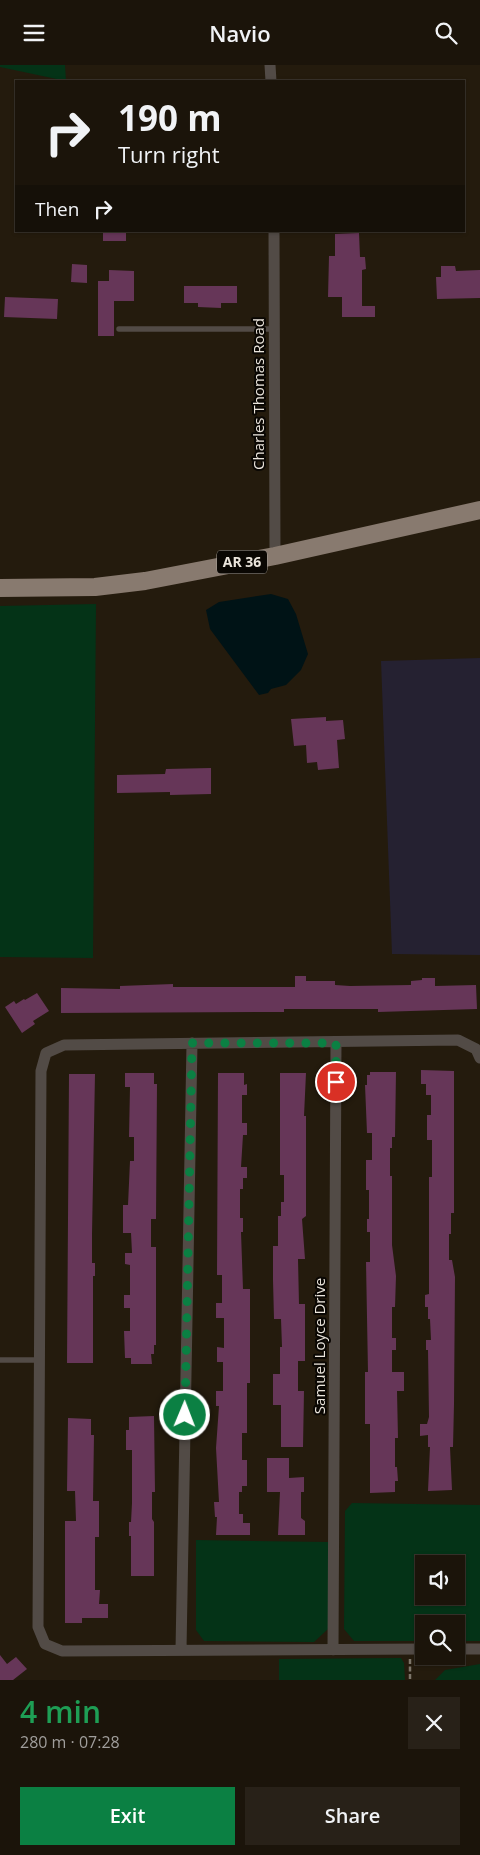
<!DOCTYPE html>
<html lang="en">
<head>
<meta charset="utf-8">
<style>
	:root { --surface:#1b140a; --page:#282118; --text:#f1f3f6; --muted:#a09e9c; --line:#39332b; --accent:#0b8043 }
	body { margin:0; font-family:"Open Sans",sans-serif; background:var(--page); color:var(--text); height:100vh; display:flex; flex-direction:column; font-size:19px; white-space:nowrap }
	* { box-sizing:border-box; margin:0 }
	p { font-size:16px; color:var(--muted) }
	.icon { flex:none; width:28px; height:28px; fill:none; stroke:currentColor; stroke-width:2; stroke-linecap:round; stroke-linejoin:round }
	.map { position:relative; height:1615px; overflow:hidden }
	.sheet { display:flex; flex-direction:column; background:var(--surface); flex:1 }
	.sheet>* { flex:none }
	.guide { position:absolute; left:15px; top:15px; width:450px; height:152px; border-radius:0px; box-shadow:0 1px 4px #0004,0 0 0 1px var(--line); background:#1b140a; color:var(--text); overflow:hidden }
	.tools { position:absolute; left:415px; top:1490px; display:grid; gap:10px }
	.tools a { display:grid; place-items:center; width:50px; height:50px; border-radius:0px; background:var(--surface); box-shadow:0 1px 4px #0004,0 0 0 1px var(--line); font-size:25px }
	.pin { position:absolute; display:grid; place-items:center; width:42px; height:42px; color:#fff; margin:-21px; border:2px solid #fff; border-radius:50%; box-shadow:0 1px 5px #0007 }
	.me { position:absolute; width:55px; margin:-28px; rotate:1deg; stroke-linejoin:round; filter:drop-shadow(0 0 4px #0008) }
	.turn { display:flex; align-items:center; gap:18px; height:105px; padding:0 20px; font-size:22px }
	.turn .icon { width:65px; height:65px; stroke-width:2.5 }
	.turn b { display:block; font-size:35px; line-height:42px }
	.then { display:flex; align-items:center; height:48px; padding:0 20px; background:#0003; gap:10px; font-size:19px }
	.round { display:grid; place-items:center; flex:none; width:52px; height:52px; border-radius:0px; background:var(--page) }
	.headline { display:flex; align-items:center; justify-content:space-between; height:85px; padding:0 20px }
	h1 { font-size:30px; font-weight:600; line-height:38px; color:#1e9e55 }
	.primary-button { display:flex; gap:10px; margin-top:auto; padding:10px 20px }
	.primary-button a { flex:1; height:58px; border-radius:0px; background:var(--accent); color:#fff; font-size:20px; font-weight:600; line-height:58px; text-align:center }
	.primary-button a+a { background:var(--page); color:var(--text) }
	header { display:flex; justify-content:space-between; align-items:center; height:65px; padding:0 20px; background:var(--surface); font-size:22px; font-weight:600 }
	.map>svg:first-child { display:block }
</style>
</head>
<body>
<header><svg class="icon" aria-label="menu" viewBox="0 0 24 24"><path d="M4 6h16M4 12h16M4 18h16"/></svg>Navio<svg class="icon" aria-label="search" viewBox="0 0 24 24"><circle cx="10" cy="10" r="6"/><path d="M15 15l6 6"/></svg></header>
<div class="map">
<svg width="480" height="1615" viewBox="0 0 480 1615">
	<rect width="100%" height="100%" fill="#241b0d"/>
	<path fill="#252131" d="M480 593V890L392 889 381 596Z"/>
	<path fill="#043317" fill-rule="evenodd" d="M0 0H65L66 16 0 2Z
		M96 539 93 893 0 892V541Z
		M352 1438 480 1440V1576H456V1559H424V1576H354L344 1564 345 1446ZM424 1499H456V1531H424Z
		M196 1475 328 1477V1564L314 1577 204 1576 196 1565Z
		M401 1593 404 1598 405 1615H279V1594Z
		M480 1599V1615H435L445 1605Z"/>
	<path fill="#001316" d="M271 529 288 534 296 549 308 589 301 605 286 620 271 624 268 628 259 630 210 564 206 545 219 537Z"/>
	<path fill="#663658" d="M103 166H126V176H103Z
		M359 168 360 192H365L366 204 362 205V241H375V252H342V232H328L329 191H335V169Z
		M72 199 87 200V218L71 217Z
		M441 201H455L456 206 480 205V233L437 234 436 212H441Z
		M109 205 134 206V236H114V271H98V216H109Z
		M184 221H237V238H221V243L198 242V238H184Z
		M5 232 58 234 57 254 4 252Z
		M326 652V656L343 655 345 674 337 675 339 703 318 705 317 697 307 698 306 680 294 681 291 654Z
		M211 703V729L170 730V727L117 728V710L165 709 166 704Z
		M295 911H306V916H335V920L350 921 411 920V916L422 915V913H435V921L476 920 477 944 378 947V944H284V947H264L61 948V923L120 924V921L173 919V922H295Z
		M37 928 49 946 33 956 35 959 22 968 5 942 14 936 16 939 24 934 25 935Z
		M421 1005 454 1006V1148H451V1169H449V1195H452L455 1212 454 1339 453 1382H450L452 1425 428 1426 430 1382H428V1370L420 1371V1359H427L429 1352 428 1285H426V1275H431L430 1254H428V1242H425V1230L429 1229V1112H432V1075H427V1050H431V1030H426V1019H421Z
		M370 1007H396L395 1072H392V1083H390V1111H392V1180L396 1211 395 1242H392V1273H396V1285H392V1307H404V1326H397L398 1373H395V1402H397L398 1416H395V1427L370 1428V1359H365V1307H368L366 1197H370V1167H367V1154H369V1125H366V1095H372V1068H367L365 1020H367V1010H370Z
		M125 1008H154V1019H157L156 1154H151V1182H156V1280H154V1289H151L152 1299H131V1293H125L124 1266H130V1243H124V1230H130V1200L125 1199V1188H132L131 1168H123V1140H128L130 1096H134V1072H129L130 1022H125Z
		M218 1008H244V1020L247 1019V1030H242V1058H247V1070H243L241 1102H247V1113H243V1124H240V1153H243V1167H241L243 1224H250V1318H247V1368H242V1395H247V1421H242V1427H239V1449H243V1458H250V1470H216L217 1452H215L214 1437H219L216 1383 219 1341H216V1326H223V1297H217V1282L224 1283V1253H216V1238H222V1210H217Z
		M280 1008H306L304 1051H306V1151L302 1154 305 1194H298L299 1239H305V1296H298V1326H304L303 1382H281V1340H273V1309H280V1282H282L281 1254H274L273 1215V1181H278V1151H281V1137H284V1110H280Z
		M69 1009H95L92 1169V1198H95V1211H93V1298H67Z
		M154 1351 155 1427H152V1454L154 1457V1511H131V1471H129V1457H131L132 1438V1385H126V1365H129V1352Z
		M68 1353 91 1354V1370H94L93 1436H99V1472H95V1525H100L99 1539H108V1553H82V1558H65V1456H76L75 1426H67Z
		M267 1393H289V1413L304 1412V1427H301V1453L305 1456V1470H278L280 1427H267Z
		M0 1590 7 1599 16 1592 27 1604 13 1615H0Z"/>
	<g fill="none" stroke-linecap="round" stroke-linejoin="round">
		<path stroke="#7d766a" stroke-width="2.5" stroke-dasharray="5 2.5" stroke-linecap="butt" d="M410 1594V1615"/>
		<path stroke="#524b46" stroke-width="5.5" d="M119 264H274
			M0 1295H38"/>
		<path stroke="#524b46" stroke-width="11" d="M270 0 271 16
			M274 166 275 491
			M424 1584 62 1586 45 1579 38 1562 41 1006 46 988 64 980 458 975 476 984 480 993
			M456 1584H480
			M181 1585 192 978
			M333 1585 336 978"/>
		<path stroke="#887a6f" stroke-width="18" d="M0 523 95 522 145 516 275 491 480 445"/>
	</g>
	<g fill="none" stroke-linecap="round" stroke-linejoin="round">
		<path stroke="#0b8043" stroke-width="9" stroke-dasharray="0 16.2" d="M185 1350 192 978H336V1017"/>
	</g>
	<g text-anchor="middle" stroke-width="4" stroke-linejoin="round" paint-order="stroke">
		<rect fill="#0a0703" stroke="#a8a29b" stroke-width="1" x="217" y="485.5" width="50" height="23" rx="4"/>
		<g font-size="14" font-weight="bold" fill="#ebe5dc">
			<text x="242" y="502">AR 36</text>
		</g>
		<g font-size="15" fill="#ebe5dc" stroke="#0a0703">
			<text transform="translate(259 329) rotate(-90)" y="5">Charles Thomas Road</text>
			<text transform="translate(320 1281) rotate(-90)" y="5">Samuel Loyce Drive</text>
		</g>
	</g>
</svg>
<div class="tools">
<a><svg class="icon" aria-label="sound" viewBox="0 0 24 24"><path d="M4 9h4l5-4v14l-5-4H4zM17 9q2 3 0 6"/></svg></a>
<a><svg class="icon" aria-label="search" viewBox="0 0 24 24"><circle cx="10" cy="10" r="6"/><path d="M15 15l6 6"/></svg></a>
</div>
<div class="pin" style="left:336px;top:1017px;background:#d93025"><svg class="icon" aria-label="arrive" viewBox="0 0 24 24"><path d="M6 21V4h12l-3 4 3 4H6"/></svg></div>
<svg class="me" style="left:185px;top:1350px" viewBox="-20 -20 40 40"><circle r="17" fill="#0b8043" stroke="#fff" stroke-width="3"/><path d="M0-11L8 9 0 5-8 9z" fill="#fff"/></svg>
<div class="guide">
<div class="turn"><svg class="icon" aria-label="right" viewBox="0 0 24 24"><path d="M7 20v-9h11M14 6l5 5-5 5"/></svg><div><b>190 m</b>Turn right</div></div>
<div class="then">Then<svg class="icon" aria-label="right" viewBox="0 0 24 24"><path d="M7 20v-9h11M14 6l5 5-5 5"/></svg></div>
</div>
</div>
<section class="sheet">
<div class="headline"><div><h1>4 min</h1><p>280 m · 07:28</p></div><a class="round"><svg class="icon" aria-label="close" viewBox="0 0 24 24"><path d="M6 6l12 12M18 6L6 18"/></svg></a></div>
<div class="primary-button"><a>Exit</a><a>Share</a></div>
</section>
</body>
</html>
